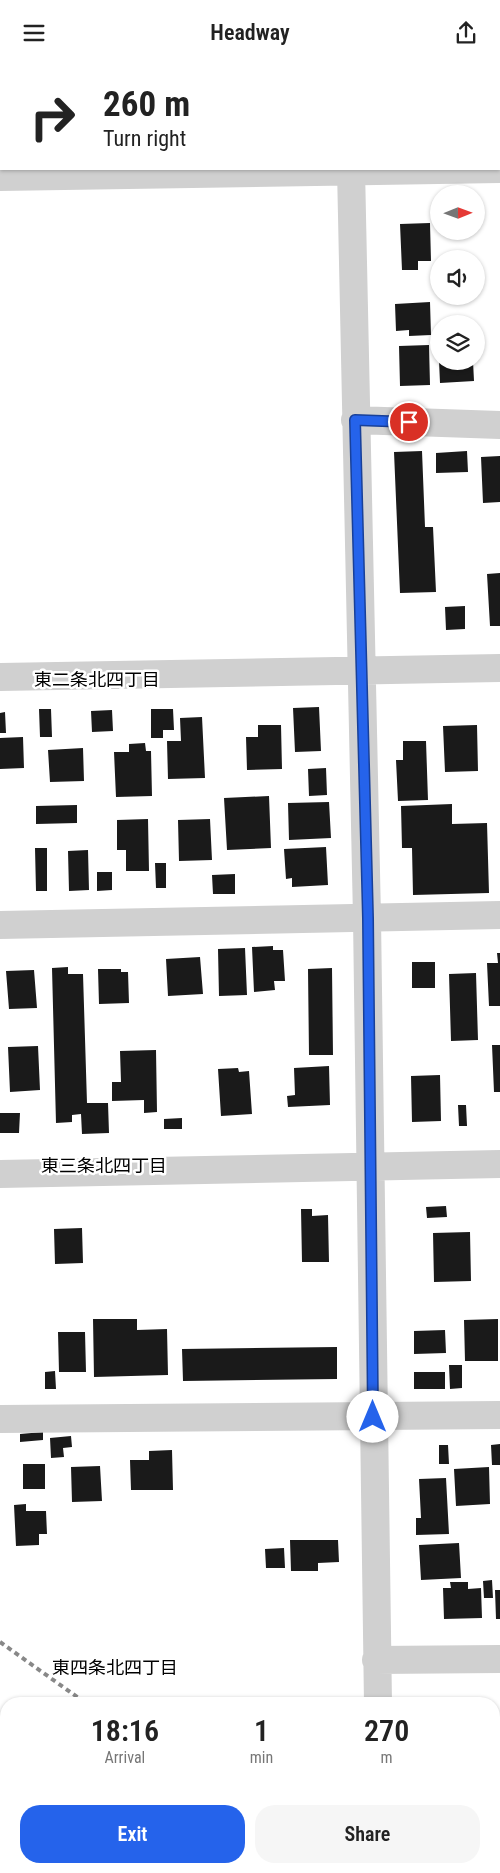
<!DOCTYPE html>
<html lang="en">
<head>
<meta charset="utf-8">
<style>
	:root { --surface:#fff; --page:#f6f6f6; --text:#222; --muted:#767676; --accent:#2563eb }
	body { margin:0; font-family:"Roboto Condensed","Noto Sans JP",sans-serif; background:var(--page); color:var(--text); height:100vh; display:flex; flex-direction:column; font-size:19px; white-space:nowrap }
	* { box-sizing:border-box; margin:0 }
	p { font-size:16px; color:var(--muted) }
	.icon { flex:none; width:28px; height:28px; fill:none; stroke:currentColor; stroke-width:2; stroke-linecap:round; stroke-linejoin:round }
	.map { position:relative; flex:1; overflow:hidden }
	.details { position:absolute; left:0px; top:1632px; width:500px; height:176px; display:flex; flex-direction:column; background:var(--surface); border-radius:20px 20px 0 0; box-shadow:0 1px 4px #0004 }
	.details>* { flex:none }
	.top-card { position:absolute; left:0px; top:0px; width:500px; height:105px; box-shadow:0 1px 4px #0004; background:#fff; color:var(--text); overflow:hidden }
	.needle { width:32px; rotate:89deg }
	.buttons { position:absolute; left:430px; top:120px; display:grid; gap:10px }
	.buttons a { display:grid; place-items:center; width:55px; height:55px; border-radius:50%; background:var(--surface); box-shadow:0 1px 4px #0004; font-size:25px }
	.pin { position:absolute; display:grid; place-items:center; width:42px; height:42px; color:#fff; margin:-21px; border:2px solid #fff; border-radius:50%; box-shadow:0 1px 5px #0007 }
	.me { position:absolute; width:55px; margin:-28px; rotate:0deg; stroke-linejoin:round; filter:drop-shadow(0 0 4px #0008) }
	.turn { display:flex; align-items:center; gap:18px; height:105px; padding:0 20px; font-size:22px }
	.turn .icon { width:65px; height:65px; stroke-width:2.5 }
	.turn b { display:block; font-size:35px; line-height:42px }
	.eta { display:flex; justify-content:space-evenly; align-items:center; height:85px; text-align:center }
	.eta b { font-size:30px; font-weight:600; line-height:35px }
	.cta { display:flex; gap:10px; margin-top:auto; padding:10px 20px }
	.cta a { flex:1; height:58px; border-radius:20px; background:var(--accent); color:#fff; font-size:20px; font-weight:600; line-height:58px; text-align:center }
	.cta a+a { background:var(--page); color:var(--text) }
	header { display:flex; justify-content:space-between; align-items:center; height:65px; padding:0 20px; background:var(--surface); font-size:22px; font-weight:600 }
	.map>svg:first-child { display:block }
</style>
</head>
<body>
<header><svg class="icon" aria-label="menu" viewBox="0 0 24 24"><path d="M4 6h16M4 12h16M4 18h16"/></svg>Headway<svg class="icon" aria-label="share" viewBox="0 0 24 24"><path d="M12 15V3M7 8l5-5 5 5M5 13v7h14v-7"/></svg></header>
<div class="map">
<svg width="500" height="1808" viewBox="0 0 500 1808">
	<rect width="100%" height="100%" fill="#fff"/>
	<path fill="#1a1a1a" d="M430 158 431 196H418V205H402L400 159Z
		M430 237 431 270 409 271V265L396 266 395 239Z
		M429 280 430 320 400 321 399 281Z
		M439 296H473L474 316 440 318Z
		M422 386 425 462H433L436 527 400 528 394 387Z
		M467 386 468 407 436 408V388Z
		M500 391V437L483 438 481 392Z
		M500 508V561H490L487 509Z
		M465 541V564L446 565 445 542Z
		M319 642 321 686 295 687 293 643Z
		M39 644H51L52 672H40Z
		M151 644H173L174 665H163V673H151Z
		M112 645 113 666 92 667 91 646Z
		M5 647 6 668H0V648Z
		M202 652 205 713 168 714 167 676H181L180 653Z
		M258 660H281L282 704 247 705 246 672H258Z
		M477 660 478 706 445 707 443 661Z
		M23 672 24 703 0 704V673Z
		M403 676H426L428 735 398 736 396 695H403Z
		M145 678 146 686H151L152 731 116 732 114 687H129V679Z
		M83 683 84 716 50 717 48 685Z
		M326 703 327 730 309 731 308 704Z
		M269 731 271 783 227 785 224 733Z
		M329 737 331 773 289 775 288 738Z
		M452 739V759L487 758 489 828 413 830 412 783H402L401 741Z
		M77 740V758L36 759V741Z
		M148 754 149 806H126V785H117V755Z
		M210 754 212 795 179 796 178 755Z
		M326 782 328 820 292 822V813L286 814 284 784Z
		M35 783H47V826H36Z
		M88 785 89 825 69 826 68 786Z
		M155 798H166V823H156Z
		M97 807H112V825L97 826Z
		M235 809V829H213L212 810Z
		M273 881V885H283L285 916H274L275 925 254 927 252 882Z
		M245 883 247 930 219 931 218 884Z
		M497 888H500V941H489L487 898H498Z
		M200 892 203 929 168 931 166 894Z
		M412 897H435V923H412Z
		M68 902V909H83L87 1038H108L109 1068 82 1069 81 1049 72 1050V1057L56 1058 52 903Z
		M332 903 333 990H309L308 904Z
		M98 904H121V907H128L129 938 99 939Z
		M34 905 37 943 9 944 6 906Z
		M476 908 478 975 451 976 449 909Z
		M492 980H500V1027H494Z
		M38 981 40 1025 10 1027 8 982Z
		M156 985 157 1047 144 1048V1035L112 1036V1017H121L120 986Z
		M329 1001 330 1040 288 1042 287 1031 295 1030 294 1003Z
		M238 1003 239 1007 249 1006 252 1049 221 1051 218 1004Z
		M440 1010 441 1056 412 1057 411 1011Z
		M458 1040H466L467 1061H459Z
		M0 1048H20L19 1068H0Z
		M182 1053V1064H164V1054Z
		M446 1141 447 1152 427 1153 426 1142Z
		M301 1144H312V1151L328 1150 329 1197H302Z
		M82 1163 83 1198 55 1199 54 1164Z
		M470 1167 471 1216 434 1217 433 1168Z
		M93 1254H137V1265L167 1264 168 1310 94 1312Z
		M498 1254V1296H465L464 1255Z
		M445 1265 446 1288 414 1289V1266Z
		M58 1267H85L86 1307H59Z
		M337 1282V1314L183 1316 182 1284Z
		M449 1300H462V1323L450 1324Z
		M55 1306 56 1324H45V1307Z
		M414 1307H445V1324H414Z
		M43 1367V1375L20 1377V1369Z
		M71 1371 72 1382 63 1383 64 1392 51 1393 50 1373Z
		M500 1379V1400H492L491 1380Z
		M439 1380H448L449 1399H439Z
		M172 1385 173 1425H131L130 1395H149V1386Z
		M23 1399H45V1424H23Z
		M100 1401 102 1436 72 1437 71 1402Z
		M489 1402 490 1439 456 1441 454 1404Z
		M446 1413 449 1469 416 1470V1453H421L419 1414Z
		M26 1439V1446H46L47 1469H39V1480L16 1481 14 1440Z
		M290 1475H338L339 1497 318 1498V1506H291Z
		M459 1478 461 1513 421 1515 419 1480Z
		M284 1483 285 1503H266L265 1484Z
		M492 1515 493 1533H484L483 1516Z
		M450 1517H468V1524L481 1523 482 1553 444 1554 443 1523H451Z
		M495 1525H500V1554H496Z
		M0 1778H4L6 1808H0Z
		M66 1802H96V1808H66Z
		M177 1802H217L218 1808H178Z"/>
	<g fill="none" stroke-linecap="round" stroke-linejoin="round">
		<path stroke="#d0d0d0" stroke-width="28" d="M349 0V1
			M351 104 367 853 378 1639
			M0 112 500 104
			M355 355 500 360
			M0 612 500 603
			M0 860 500 850
			M0 1109 500 1099
			M0 1354 500 1350
			M376 1595 500 1594
			M374 1808 377 1802"/>
		<path stroke="#888" stroke-width="4" stroke-dasharray="5 4" stroke-linecap="butt" d="M0 1577 87 1639
			M323 1802 330 1808"/>
	</g>
	<g fill="none" stroke-linecap="round" stroke-linejoin="round">
		<defs>
			<path id="route" d="M373 1352 368 853 355 355 409 357"/>
		</defs>
		<use href="#route" stroke="#184099" stroke-width="12"/>
		<use href="#route" stroke="#2563eb" stroke-width="9"/>
	</g>
	<g text-anchor="middle" stroke-width="5" stroke-linejoin="round" paint-order="stroke">
		<g font-size="18" fill="#000" stroke="#fff">
			<text x="97" y="621">東二条北四丁目</text>
			<text x="104" y="1107">東三条北四丁目</text>
			<text x="115" y="1609">東四条北四丁目</text>
		</g>
	</g>
</svg>
<div class="buttons">
<a><svg class="needle" viewBox="-14 -14 28 28"><path d="M0-13l5 13h-10z" fill="#e53935"/><path d="M0 13l5-13h-10z" fill="#767676"/></svg></a>
<a><svg class="icon" aria-label="sound" viewBox="0 0 24 24"><path d="M4 9h4l5-4v14l-5-4H4zM17 9q2 3 0 6"/></svg></a>
<a><svg class="icon" aria-label="layers" viewBox="0 0 24 24"><path d="M12 4l9 5-9 5-9-5zM3 14l9 5 9-5"/></svg></a>
</div>
<div class="pin" style="left:409px;top:357px;background:#d93025"><svg class="icon" aria-label="arrive" viewBox="0 0 24 24"><path d="M6 21V4h12l-3 4 3 4H6"/></svg></div>
<svg class="me" style="left:373px;top:1352px" viewBox="-20 -20 40 40"><circle r="19" fill="#fff"/><path d="M0-13L10 11 0 6-10 11z" fill="#2563eb"/></svg>
<div class="top-card">
<div class="turn"><svg class="icon" aria-label="right" viewBox="0 0 24 24"><path d="M7 20v-9h11M14 6l5 5-5 5"/></svg><div><b>260 m</b>Turn right</div></div>
</div>
<section class="details">
<div class="eta">
<div><b>18:16</b><p>Arrival</p></div>
<div><b>1</b><p>min</p></div>
<div><b>270</b><p>m</p></div>
</div>
<div class="cta"><a>Exit</a><a>Share</a></div>
</section>
</div>
</body>
</html>
